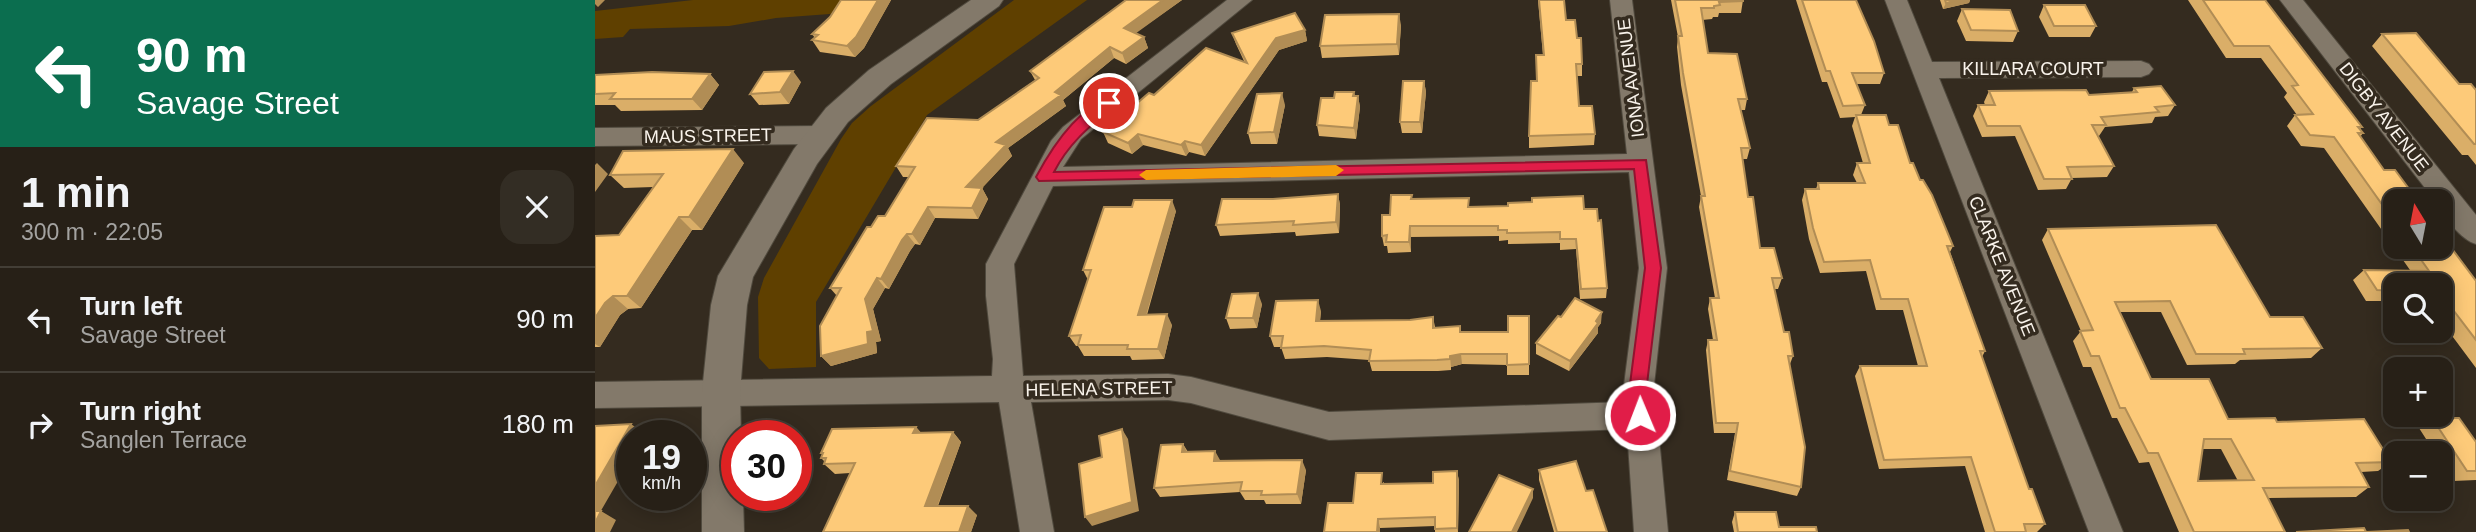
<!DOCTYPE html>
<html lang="en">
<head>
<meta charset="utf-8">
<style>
	:root { --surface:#272017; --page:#332d24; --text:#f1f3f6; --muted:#a4a3a1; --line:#433e36 }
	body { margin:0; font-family:Arial,sans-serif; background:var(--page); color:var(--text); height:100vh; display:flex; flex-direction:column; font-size:26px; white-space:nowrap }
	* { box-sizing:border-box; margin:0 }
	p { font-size:23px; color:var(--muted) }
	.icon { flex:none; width:38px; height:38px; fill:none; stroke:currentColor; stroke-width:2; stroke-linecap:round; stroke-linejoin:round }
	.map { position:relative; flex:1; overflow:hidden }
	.sheet { display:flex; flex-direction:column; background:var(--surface); width:595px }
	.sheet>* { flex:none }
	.guide { background:#0b6e4f; color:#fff; overflow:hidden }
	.needle { width:46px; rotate:350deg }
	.buttons { position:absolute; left:1788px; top:189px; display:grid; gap:14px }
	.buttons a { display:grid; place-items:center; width:70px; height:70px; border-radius:14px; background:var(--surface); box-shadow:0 4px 18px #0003,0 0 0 2px var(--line); font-size:35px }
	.speed { position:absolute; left:21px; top:420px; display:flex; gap:14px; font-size:35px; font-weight:700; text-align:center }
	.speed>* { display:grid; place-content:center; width:91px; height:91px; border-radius:50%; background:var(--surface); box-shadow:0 4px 18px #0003,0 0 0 2px var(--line); line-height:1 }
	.speed small { font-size:18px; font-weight:400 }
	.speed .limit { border:10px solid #d22; background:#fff; color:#111 }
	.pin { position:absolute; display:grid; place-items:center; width:60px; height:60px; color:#fff; margin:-30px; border:4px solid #fff; border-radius:50%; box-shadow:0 2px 7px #0007 }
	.me { position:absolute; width:77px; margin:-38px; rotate:359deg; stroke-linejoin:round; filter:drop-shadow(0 0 5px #0008) }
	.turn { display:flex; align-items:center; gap:24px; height:147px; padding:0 21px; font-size:32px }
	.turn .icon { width:91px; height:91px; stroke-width:2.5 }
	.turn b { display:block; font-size:49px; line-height:60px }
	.round { display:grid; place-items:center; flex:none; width:74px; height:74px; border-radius:21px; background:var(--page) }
	.overview { display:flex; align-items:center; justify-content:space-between; height:119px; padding:0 21px }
	h1 { font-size:42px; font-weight:700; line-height:52px }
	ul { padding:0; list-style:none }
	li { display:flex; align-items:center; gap:21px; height:105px; padding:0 21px; border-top:2px solid var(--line) }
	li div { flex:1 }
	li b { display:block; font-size:26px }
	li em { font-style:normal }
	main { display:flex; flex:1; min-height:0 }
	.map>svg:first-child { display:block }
</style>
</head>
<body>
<main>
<section class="sheet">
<div class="guide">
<div class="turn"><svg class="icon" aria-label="left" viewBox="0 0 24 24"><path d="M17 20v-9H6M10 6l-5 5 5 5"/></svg><div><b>90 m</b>Savage Street</div></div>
</div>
<div class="overview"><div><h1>1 min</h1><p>300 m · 22:05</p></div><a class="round"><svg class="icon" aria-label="close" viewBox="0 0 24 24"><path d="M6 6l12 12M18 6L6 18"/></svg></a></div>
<ul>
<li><svg class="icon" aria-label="left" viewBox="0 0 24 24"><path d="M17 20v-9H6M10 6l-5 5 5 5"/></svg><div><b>Turn left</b><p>Savage Street</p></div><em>90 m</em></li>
<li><svg class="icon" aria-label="right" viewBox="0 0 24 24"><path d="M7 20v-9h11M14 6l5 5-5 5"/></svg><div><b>Turn right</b><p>Sanglen Terrace</p></div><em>180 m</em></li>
</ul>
</section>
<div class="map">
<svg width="1881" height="532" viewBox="0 0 1881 532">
	<rect width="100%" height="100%" fill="#342b1f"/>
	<path fill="#5f4000" d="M98 0H255L248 13 181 18 134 26 35 29 28 37 0 39V11Z
		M419 0H492L332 115 221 302V367L174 369 164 358 163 297 169 278 246 139 257 123 276 106Z"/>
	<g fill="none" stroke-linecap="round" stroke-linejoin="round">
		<defs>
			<path id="minor" d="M632 0H657L486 139 468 167 1032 154 1015 0H1037L1072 268 1059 385 1073 532H1039L1032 429 734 440 596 403 573 400 436 402 459 532H425L404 402 0 408V382L397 376 398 359 391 296V264L456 141 468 127ZM1034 172 1044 268 1029 385 1030 402 734 412 596 377 573 374 428 376 419 264 458 186Z
				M1290 0H1312L1337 62 1546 61 1554 64 1558 69 1554 74 1546 77 1344 78 1528 532H1494Z
				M1685 0H1708L1881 215V244C1867 240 1846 217 1846 201H1840Z
				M225 126 234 129 238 135 234 141 225 144 0 146V128Z"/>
			<path id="tertiary" d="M376 0H408L404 6 296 84 253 122 222 164 158 277 152 305 145 392 146 436H142V495H148L149 532H107V392L116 305 123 276 199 149 231 108 274 70Z"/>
		</defs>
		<use href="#minor" stroke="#504a3e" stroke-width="2"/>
		<use href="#tertiary" stroke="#504a3e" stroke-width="2"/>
		<use href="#minor" fill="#83796a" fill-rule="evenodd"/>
		<use href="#tertiary" fill="#83796a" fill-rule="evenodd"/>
	</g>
	<path fill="#daae68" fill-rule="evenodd" d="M246 0H296L269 48 260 57 225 52 217 40 220 38 217 34 235 17Z
		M531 0H587L540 33 549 37 553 48 531 64 519 58 468 100 471 106 413 148 417 156 387 188 393 199 383 219 340 218 325 245 320 244 315 251 294 289 290 288 278 309 286 341 281 342 282 353 236 366 226 356 242 296 235 288 276 227 290 216 314 177H308L301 166 383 120 440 80 435 71Z
		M943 0H969L971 20 982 38 987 64V76H982L984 106 1000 134 999 145 934 148V136L948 55Z
		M1076 0H1148L1146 13H1124L1123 17H1118L1117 19 1107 20 1113 53 1152 99 1150 110H1146L1155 148 1152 159H1147L1153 197 1165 248 1187 278 1183 289H1179L1189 332 1198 356 1195 364 1206 487 1202 496 1132 480 1140 433H1119L1111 350 1113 340H1118L1113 309 1115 298H1120L1104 207 1106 196 1086 85 1082 47 1083 37Z
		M1201 0H1261L1289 73 1285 84H1261L1270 105 1266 115 1294 125 1325 180 1358 246 1355 252 1390 351 1387 357 1434 489 1450 524 1442 532H1390L1370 466 1284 469 1260 376 1265 366H1323L1308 310H1281L1271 271 1225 273 1214 239 1207 200 1210 189H1221L1223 183H1262L1258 175 1262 163H1268L1257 126 1260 117 1245 118 1232 82H1227Z
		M1345 0H1375L1374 3 1348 9Z
		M1593 0H1670L1767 127 1765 129 1768 133 1765 137 1801 201V247H1846L1881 281V368L1846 321V285H1801V301H1771L1758 280 1769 270H1815L1729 148 1706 146 1692 126 1700 115H1702L1689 97 1692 93 1666 58H1631Z
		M1449 5 1501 26 1495 37H1454L1444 17Z
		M1367 9 1423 31 1418 42 1371 41 1362 21Z
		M806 25 804 55 727 58 725 46Z
		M710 30 712 41 684 50 610 156 594 152 591 156 548 145 537 154 513 143 508 132 649 61 641 44 637 33Z
		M1787 34 1864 84 1881 90V165L1873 155H1867L1777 46Z
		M115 74 124 85 107 110 26 111 20 105H0V75Z
		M829 81 831 92 827 133H807L805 122Z
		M206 82 194 104 164 105 155 94Z
		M1539 88 1580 105 1573 116 1560 117 1557 123 1510 127 1504 136H1503L1519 166 1512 177 1477 178 1471 189 1443 190 1420 136 1387 137 1378 116 1383 105H1390L1389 102 1394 91 1494 95 1537 92Z
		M759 92 760 96H763L765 107 761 139 724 136 722 125 739 98Z
		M690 105 682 144H656L653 133Z
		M149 163 107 230H97L46 308 33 309 25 315 5 347H0V236L24 235 58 187 29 188 15 175Z
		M743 194 745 205 744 233 701 236 700 232 625 236 621 225 678 199Z
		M817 199 874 207 989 209 1012 288 1011 298 985 299 981 249 965 250V243L913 244V240L904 241V236L816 237V252L793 253 792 246H789L787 236 795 215Z
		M537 207 581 211 552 315 577 325 569 359 537 360 535 356H489L483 346H481L474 336 493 280 488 270Z
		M1453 229 1675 317 1727 348 1716 358 1645 360 1640 364 1592 365 1566 312H1525L1556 379 1633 419 1682 422 1796 462 1783 471 1766 472 1774 487 1761 497 1673 498 1690 532H1584L1554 462 1544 463 1522 418H1517L1496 367H1488L1478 341 1486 331 1447 240ZM1608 449H1626L1643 481H1603Z
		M667 304 662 328 635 329 631 318Z
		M726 311 725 321 815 320 838 317 840 327 865 332H913L934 316V375H912V365L867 364 856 367V370L843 371H777L774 360 732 357 690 359 686 347H679L675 336Z
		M966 317 1006 323 1003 327V333L974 371 941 354V343Z
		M1837 418 1881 442V480L1858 481 1846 463V453H1840L1824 428Z
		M321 427 326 433 358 432 366 442 343 506 382 515 376 532 255 473 240 474 229 464 230 462 226 458 228 455 226 453Z
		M588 444 593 452 625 461 711 470 706 504H671L669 500H650L645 492 565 497 559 488Z
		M944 470 991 491 1012 532H959L944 480Z
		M862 471 864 481 863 532H840V526L785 528 758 503 789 482V484L838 483Z
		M1140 512 1184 527 1222 532H1139L1137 522Z"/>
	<path fill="#b18d55" d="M0 0H10L3 7 0 4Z
		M283 0H296L269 48 260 57 252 46Z
		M568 0H587L533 39 529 28Z
		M1363 0H1375L1374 3 1348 9 1351 3Z
		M804 14 806 25 804 55 802 44Z
		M710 30 712 41 684 50 610 156 606 145 681 38Z
		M549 37 553 48 531 64 527 53Z
		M515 47 519 58 468 100 471 106 413 148 417 156 387 188 393 199 383 219 377 208 371 187 401 142 460 92Z
		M198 71 206 82 194 104 185 92Z
		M115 74 124 85 107 110 97 99Z
		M829 81 831 92 827 133 825 122Z
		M687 93 690 105 682 144 679 132Z
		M763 96 765 107 761 139 759 128Z
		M543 134 548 145 537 154 533 143Z
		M590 141 594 152 591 156 586 145Z
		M138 149 149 163 107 230 94 217Z
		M2 163 13 174 0 192V165Z
		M743 194 745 205 744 233 741 222Z
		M577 200 581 211 548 326 543 315Z
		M333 207 340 218 325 245 317 234Z
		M84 217 97 230 46 308 32 296Z
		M815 226 816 237V252L814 242Z
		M312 234 320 244 315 251 294 289 286 279 307 240Z
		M282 278 290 288 278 309 286 341 281 342 282 353 236 366 226 356 270 299Z
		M663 293 667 304 662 328 658 318Z
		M18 296 33 309 25 315 5 347 0 344V318L10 303Z
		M723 300 726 311 724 331 721 321Z
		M1007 312 1006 323 1003 327V333L974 371 975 361Z
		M572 314 577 325 569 359 563 349Z
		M866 354 867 364 856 367 855 356Z
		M36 424 50 434 49 436H37V457L0 521V486Z
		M321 427 330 437 318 433Z
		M527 429 533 439 544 511 497 526 490 517Z
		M358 432 366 442 339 515 330 506Z
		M588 444 593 454 587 452Z
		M620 451 625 460 619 461Z
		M707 460 711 470 706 504 702 494Z
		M862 471 864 481 863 532 862 528Z
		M938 489V498L922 532H917Z
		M373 506 382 515 376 532H364Z
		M6 511 21 520 15 532H0V523Z
		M783 519 785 528V532H782Z"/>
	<path fill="#fdca79" stroke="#b18d55" stroke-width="2" fill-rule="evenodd" d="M246 0H283L261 37 252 46 217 40 223 35 217 34 235 17Z
		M531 0H568L529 28 549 37 527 53 515 47 460 92 466 95 401 142 411 145 371 187 387 188 377 208 333 207 317 234H312L307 240 286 279 282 278 270 299 278 331 272 332 273 344 226 356 225 326 246 288H235L272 227H276L283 216H290L320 167 301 166 332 118 383 120 444 78 435 71Z
		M944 0H969L971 20H980L982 38H986L987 64H981L984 106H997L1000 134 934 136 936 81H942L941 55H949Z
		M1080 0H1148V1L1124 2 1125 5 1119 6V8H1106L1113 53 1142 54 1152 99H1143L1155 148H1146L1153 197H1158L1165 248H1179L1187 278H1177L1189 332H1194L1198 356H1193L1210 447 1206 487 1135 471 1143 423H1121L1113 340H1122L1115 298H1124L1106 196H1110L1088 73 1083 36H1087Z
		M1207 0H1261L1279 41 1289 73H1257L1270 105 1248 106 1235 71H1231Z
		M1350 0H1363L1351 3Z
		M1608 0H1670L1767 127H1763L1768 133H1763L1789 170H1800L1823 201H1801V224L1739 137 1715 135 1700 115 1718 114 1697 86 1703 85 1674 46H1639Z
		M1449 5H1490L1501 26H1459Z
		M1367 9 1415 10 1423 31 1376 30Z
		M700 13 710 30 681 38 606 145 590 141 586 145 543 134 533 143 508 132 554 93 559 95 611 48 652 63 637 33Z
		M804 14 802 44 725 46 730 15Z
		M1821 33 1864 84H1876L1881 90V144H1879L1787 34Z
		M198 71 185 92 155 94 169 72Z
		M57 72 115 74 97 99H15L20 93 0 94V75Z
		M808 81H829L825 122H805Z
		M1566 86 1580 105 1560 107 1564 112 1506 117 1511 125H1497L1519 166 1472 167 1477 179H1449L1425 126H1392L1383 105H1400L1394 91 1491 90 1494 95 1542 92 1539 88Z
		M740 92H759L758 96H763L759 128 722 125 726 98H739Z
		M687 93 679 132 653 133 662 94Z
		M1261 115H1291L1294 125H1303L1315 163H1318L1325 180H1328L1337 195 1358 246H1352L1390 351H1385L1434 489H1437L1450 524H1429L1431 532H1400L1376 457 1289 460 1265 366H1332L1313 299H1286L1275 260 1229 262 1218 228 1210 189H1224L1223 183H1270L1262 163H1275Z
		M138 149 94 217H84L32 296H18L10 303 0 318V236L24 235 68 174 15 175 28 151Z
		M743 194 741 222 698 225 699 221 621 225 627 199H678Z
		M796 195H817L816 199 874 198 873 207 913 206V203L937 202V198L988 196 989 209H1002L1003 221 1006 220 1012 288 986 289 981 239H965V232L912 233V230H903V226H815L814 242H791L792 235 787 236V215H795Z
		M539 200H577L543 315 572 314 563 349H532L533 345H483L486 335 474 336 496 270H488L509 207H537Z
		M1621 225 1675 317H1708L1727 348 1648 349 1650 354H1601L1575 301 1520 302 1556 379H1614L1633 419 1680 418 1682 422 1769 419 1796 462 1761 463 1774 487 1668 488 1690 532H1599L1563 453H1553L1530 408H1525L1504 356H1496L1485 331 1498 330 1453 229ZM1609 439H1636L1659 480 1603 481Z
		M1846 234 1881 281V340L1846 294V285H1801V291L1782 290 1769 270 1834 271 1817 247H1846Z
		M663 293 658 318H631L637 294Z
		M980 298 1007 312 1001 321 1003 323 975 361 941 343 963 316 966 317Z
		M723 300 721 321 815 320 838 317V328L865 326V332H913V316H934V364L912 365V354H866L855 356V359L842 360 774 361 776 350 729 346 686 348 688 336H675L681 301Z
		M1837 418H1864L1881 442V471H1872Z
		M36 424 0 486V426Z
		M321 427 318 433 358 432 330 506H373L364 532H228L260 463 229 464 231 458H226L228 453H226L237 429Z
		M527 429 537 502 490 517 484 464 507 457 504 436Z
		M588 444 587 452 620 451 619 461 707 460 702 494 666 495 667 491H645L647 482 559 488 566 445Z
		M981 461 991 491 998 490 1012 532H962L944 470Z
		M862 471V528L840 529V517L783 519 782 532H729L733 503H758L761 473H787L786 484 838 483V472Z
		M904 475 938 489 917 532H874Z
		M0 511H6L0 523Z
		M1140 512H1181L1184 527H1221L1222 532H1143Z
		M1769 528 1771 532 1813 530 1814 532H1701Z"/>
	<path fill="#e11d48" stroke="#92132f" stroke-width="2" d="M514 98 519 100V106C494 127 474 143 459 172L1051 160 1066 268 1052 384 1054 415 1051 421 1045 423 1038 421 1035 384 1050 268 1039 169 444 181 441 177C456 149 482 109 514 98Z"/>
	<path fill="#f59e0b" d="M741 165 749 170 741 176 551 180 544 175 551 170Z"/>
	<g text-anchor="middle" stroke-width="7" stroke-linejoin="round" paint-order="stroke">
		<g font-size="18" fill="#f9f3eb" stroke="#342b1f">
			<text x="1438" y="75">KILLARA COURT</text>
			<text transform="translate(1036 78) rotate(-97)" y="6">IONA AVENUE</text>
			<text transform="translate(1789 117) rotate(52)" y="6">DIGBY AVENUE</text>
			<text transform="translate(113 136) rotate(-1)" y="6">MAUS STREET</text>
			<text transform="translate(1407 266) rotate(68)" y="6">CLARKE AVENUE</text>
			<text transform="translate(504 389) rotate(-1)" y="6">HELENA STREET</text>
		</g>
	</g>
</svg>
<div class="buttons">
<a><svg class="needle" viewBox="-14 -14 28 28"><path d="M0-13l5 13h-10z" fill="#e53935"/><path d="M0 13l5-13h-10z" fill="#a4a3a1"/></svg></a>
<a><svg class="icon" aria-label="search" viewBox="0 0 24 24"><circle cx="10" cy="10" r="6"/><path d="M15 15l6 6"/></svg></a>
<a>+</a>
<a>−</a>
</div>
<div class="speed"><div>19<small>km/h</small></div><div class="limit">30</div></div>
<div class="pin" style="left:514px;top:103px;background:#d93025"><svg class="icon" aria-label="arrive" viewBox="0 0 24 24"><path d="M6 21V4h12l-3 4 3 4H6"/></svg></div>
<svg class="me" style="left:1045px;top:415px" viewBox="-20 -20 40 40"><circle r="17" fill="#e11d48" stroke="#fff" stroke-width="3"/><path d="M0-11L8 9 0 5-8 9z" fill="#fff"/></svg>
</div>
</main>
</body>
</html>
